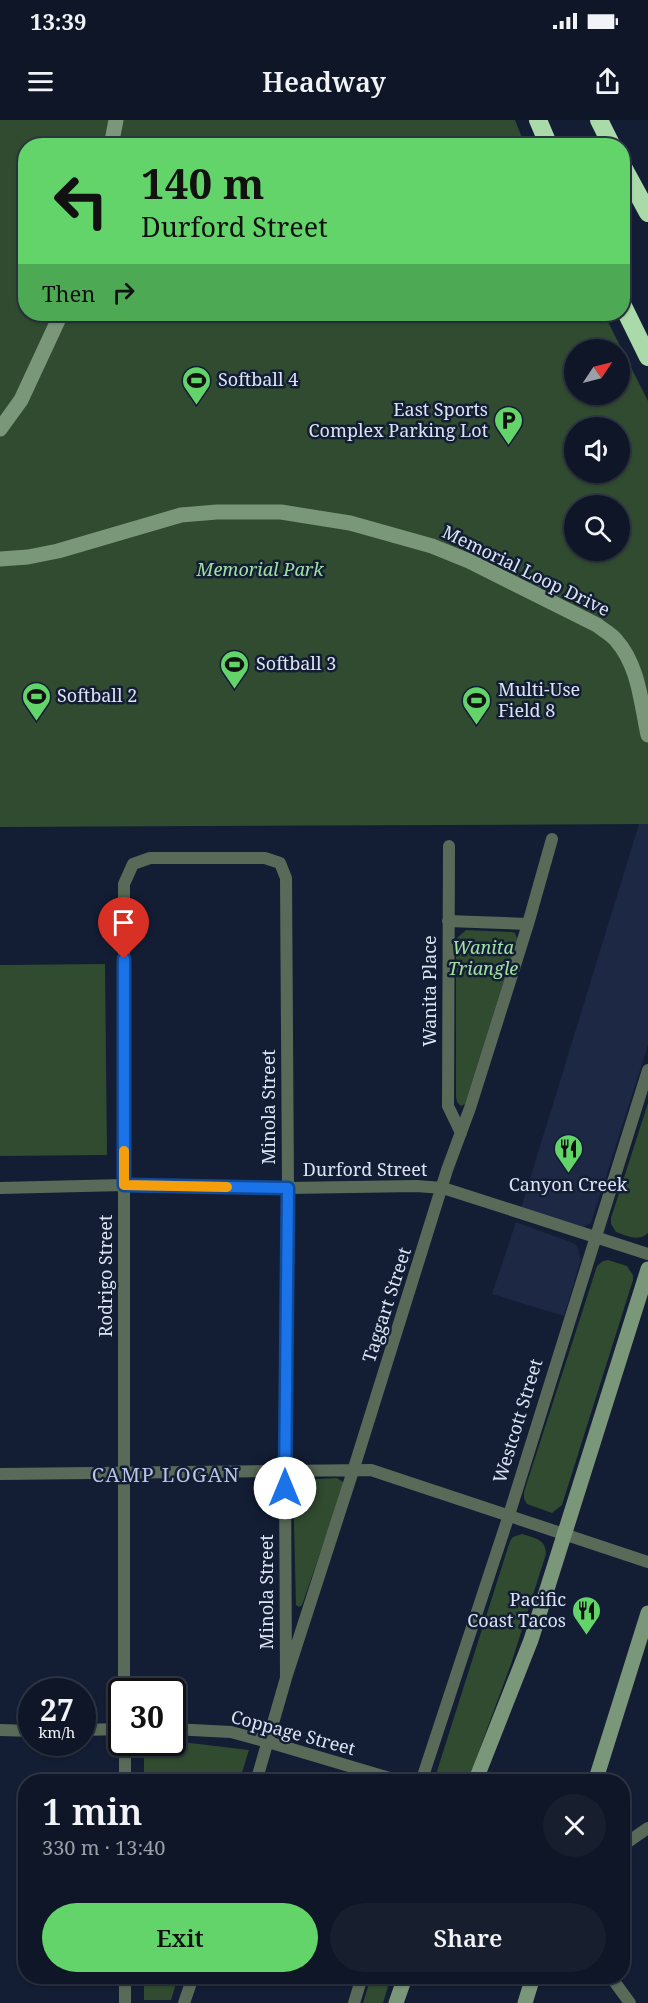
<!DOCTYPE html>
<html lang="en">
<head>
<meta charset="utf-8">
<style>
	:root { --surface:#0e1627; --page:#171f2f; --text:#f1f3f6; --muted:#9b9fa7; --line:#2e3544; --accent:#62d469 }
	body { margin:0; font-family:"Noto Serif",serif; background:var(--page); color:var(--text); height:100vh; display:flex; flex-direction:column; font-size:22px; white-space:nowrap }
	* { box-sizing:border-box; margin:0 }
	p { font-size:20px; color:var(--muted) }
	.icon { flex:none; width:33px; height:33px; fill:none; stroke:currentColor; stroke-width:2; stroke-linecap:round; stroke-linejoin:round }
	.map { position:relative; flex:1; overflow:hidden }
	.details { position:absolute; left:18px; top:1654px; width:612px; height:210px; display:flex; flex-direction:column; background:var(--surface); border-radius:24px; box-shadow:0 2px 4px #0004,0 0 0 2px var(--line) }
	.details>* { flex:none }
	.hud { position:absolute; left:18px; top:18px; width:612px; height:183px; border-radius:24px; box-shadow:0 2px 4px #0004,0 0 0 2px var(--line); background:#62d469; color:#111; overflow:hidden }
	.needle { width:39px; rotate:55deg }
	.fabs { position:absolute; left:564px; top:219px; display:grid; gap:12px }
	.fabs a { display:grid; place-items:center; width:66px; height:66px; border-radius:50%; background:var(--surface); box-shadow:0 2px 4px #0004,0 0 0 2px var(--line); font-size:30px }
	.speed { position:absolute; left:18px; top:1558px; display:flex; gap:12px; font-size:30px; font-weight:700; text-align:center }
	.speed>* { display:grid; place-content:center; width:78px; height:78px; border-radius:50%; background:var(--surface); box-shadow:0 2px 4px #0004,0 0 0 2px var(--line); line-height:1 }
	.speed small { font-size:15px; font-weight:400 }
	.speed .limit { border:3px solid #111; border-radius:9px; background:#fff; color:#111 }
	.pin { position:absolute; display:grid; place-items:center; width:51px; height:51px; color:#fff; margin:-62px -26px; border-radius:50% 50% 50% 0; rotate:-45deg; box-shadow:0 0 6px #0007 }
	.pin .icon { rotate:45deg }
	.me { position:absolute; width:66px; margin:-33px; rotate:0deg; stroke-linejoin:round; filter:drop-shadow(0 0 4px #0008) }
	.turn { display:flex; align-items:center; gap:21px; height:126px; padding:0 24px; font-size:27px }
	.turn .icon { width:78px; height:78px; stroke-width:2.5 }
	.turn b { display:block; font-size:42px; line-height:51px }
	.then { display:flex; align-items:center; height:57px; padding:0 24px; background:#0003; gap:12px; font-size:22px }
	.round { display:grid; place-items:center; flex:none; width:63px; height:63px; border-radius:32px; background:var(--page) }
	.headline { display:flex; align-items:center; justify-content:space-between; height:102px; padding:0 24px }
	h1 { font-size:36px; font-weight:600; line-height:45px }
	.button { display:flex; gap:12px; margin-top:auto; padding:12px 24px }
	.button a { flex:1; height:69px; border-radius:36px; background:var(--accent); color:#111; font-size:24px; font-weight:600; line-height:69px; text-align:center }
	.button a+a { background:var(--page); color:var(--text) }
	.status { display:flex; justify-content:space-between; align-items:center; height:42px; padding:0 30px; background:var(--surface); direction:ltr }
	.status svg { height:16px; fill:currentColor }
	header { display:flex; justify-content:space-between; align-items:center; height:78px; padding:0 24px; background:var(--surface); font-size:27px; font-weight:600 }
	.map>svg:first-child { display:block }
</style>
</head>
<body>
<div class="status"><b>13:39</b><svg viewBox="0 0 49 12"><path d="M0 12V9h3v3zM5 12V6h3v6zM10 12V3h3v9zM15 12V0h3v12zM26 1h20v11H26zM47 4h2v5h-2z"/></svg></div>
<header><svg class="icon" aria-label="menu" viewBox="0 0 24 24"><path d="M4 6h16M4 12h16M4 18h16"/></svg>Headway<svg class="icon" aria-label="share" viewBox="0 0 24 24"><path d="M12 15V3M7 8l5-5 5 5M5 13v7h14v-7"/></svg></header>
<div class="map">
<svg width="648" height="1883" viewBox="0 0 648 1883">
	<rect width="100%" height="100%" fill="#131d34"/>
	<path fill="#1c2844" d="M639 704H648V925L591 1103 583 1107 521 1088Z
		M516 1102 571 1122 576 1125 578 1129 581 1139 564 1196 492 1174Z"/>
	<path fill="#304b30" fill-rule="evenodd" d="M0 0H515L525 25 26 26V194H604L648 281V704L0 707ZM574 230H620V274H574ZM574 308H620V352H574ZM574 386H620V430H574Z
		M466 810 512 812 515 813 517 819 465 984 461 986 457 982 456 977V822L457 818Z
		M105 844 107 1035 0 1036V845Z
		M648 983V1113C638 1122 628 1116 616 1112L611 1104V1098Z
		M608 1140 627 1146 633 1155V1160L562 1385 552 1393 527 1384 524 1379V1372L597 1146 603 1141Z
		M337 1358 343 1362V1368L302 1485 299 1487 296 1485 293 1365 298 1360Z
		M522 1414C535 1418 546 1419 546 1434L511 1544 469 1658 465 1662C452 1662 443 1664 437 1651L510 1421 513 1417Z
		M173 1621 249 1630 239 1662H144V1623H172Z
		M144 1857H178L171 1880H144Z
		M371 1857H391L383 1883H363Z"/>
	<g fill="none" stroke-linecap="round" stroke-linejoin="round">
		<path stroke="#596b58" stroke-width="12" d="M449 726 448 986 461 1013
			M448 801 528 804
			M0 1068 124 1065 288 1068 416 1066 443 1068 648 1134
			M0 1354 371 1350 648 1442
			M124 1572V764L133 744 150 738H265L280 743 286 758 288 1068 285 1350 286 1558
			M172 1609 231 1612 268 1622 403 1662
			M0 1610 32 1611
			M82 1610 122 1609
			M125 1623V1662
			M256 1662 286 1558 353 1351 447 1050 470 988 528 804 552 719
			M421 1662 509 1395 648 950
			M622 1726 648 1708
			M125 1857V1883
			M611 1857 630 1883
			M184 1883 193 1857
			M354 1883 362 1857"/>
		<path stroke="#7a977a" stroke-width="15" d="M111 26 116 0
			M0 309 21 280 61 194
			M0 439 28 437 58 431 181 395 217 392H281L350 403 432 426 469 441 597 505C603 510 611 514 616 520 639 546 641 583 648 615
			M475 1662 531 1520 648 1149
			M595 1662 648 1493
			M396 1883 405 1857
			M525 1883 533 1857"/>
		<path stroke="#aad9aa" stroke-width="18" d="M538 0 549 26
			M599 0 612 26
			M622 45 648 93
			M622 184 648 237"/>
	</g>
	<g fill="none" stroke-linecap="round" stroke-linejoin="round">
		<defs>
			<path id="route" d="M124 839V1065L288 1068 285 1368"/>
		</defs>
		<use href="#route" stroke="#114b97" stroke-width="15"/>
		<use href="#route" stroke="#1a73e8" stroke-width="10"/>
		<path stroke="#f59e0b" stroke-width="10" d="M124 1031V1065L227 1067"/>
	</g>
	<defs>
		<symbol id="stadium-pin" viewBox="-11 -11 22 30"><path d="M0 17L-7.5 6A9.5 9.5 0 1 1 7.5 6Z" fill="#62d469" stroke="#131d34"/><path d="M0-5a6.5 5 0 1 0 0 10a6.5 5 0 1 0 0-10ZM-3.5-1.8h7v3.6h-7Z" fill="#111"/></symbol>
		<symbol id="parking-pin" viewBox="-11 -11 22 30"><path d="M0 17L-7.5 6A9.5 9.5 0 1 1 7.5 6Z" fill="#62d469" stroke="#131d34"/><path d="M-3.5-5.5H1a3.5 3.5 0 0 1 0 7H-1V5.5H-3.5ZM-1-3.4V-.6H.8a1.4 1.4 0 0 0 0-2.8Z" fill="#111"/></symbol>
		<symbol id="restaurant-pin" viewBox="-11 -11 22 30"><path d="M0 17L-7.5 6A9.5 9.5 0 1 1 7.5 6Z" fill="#62d469" stroke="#131d34"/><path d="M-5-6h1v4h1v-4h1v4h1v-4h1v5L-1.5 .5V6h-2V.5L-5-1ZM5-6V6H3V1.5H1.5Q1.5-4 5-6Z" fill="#111"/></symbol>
	</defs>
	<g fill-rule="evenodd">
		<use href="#stadium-pin" x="180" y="244" width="33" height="45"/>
		<use href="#parking-pin" x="492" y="284" width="33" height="45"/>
		<use href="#stadium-pin" x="218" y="528" width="33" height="45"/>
		<use href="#stadium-pin" x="20" y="560" width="33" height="45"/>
		<use href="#stadium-pin" x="460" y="564" width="33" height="45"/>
		<use href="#restaurant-pin" x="552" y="1012" width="33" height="45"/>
		<use href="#restaurant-pin" x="570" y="1474" width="33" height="45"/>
	</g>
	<g text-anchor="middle" stroke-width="5" stroke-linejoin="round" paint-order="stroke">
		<g font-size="18" fill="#dce4f4" stroke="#131d34" text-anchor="start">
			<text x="218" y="266">Softball 4</text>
			<text x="488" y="296" text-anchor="end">East Sports<tspan x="488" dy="21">Complex Parking Lot</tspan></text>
			<text x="256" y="550">Softball 3</text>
			<text x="498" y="576">Multi-Use<tspan x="498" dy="21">Field 8</tspan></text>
			<text x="57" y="582">Softball 2</text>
			<text x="568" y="1071" text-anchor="middle">Canyon Creek</text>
			<text x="566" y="1486" text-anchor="end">Pacific<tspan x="566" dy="21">Coast Tacos</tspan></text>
		</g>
		<g font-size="18" font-style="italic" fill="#a0e1a0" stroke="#131d34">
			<text x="260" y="456">Memorial Park</text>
			<text x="483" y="834">Wanita<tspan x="483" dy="21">Triangle</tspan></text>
		</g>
		<g font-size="18" fill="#dce4f4" stroke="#131d34">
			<text transform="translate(526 451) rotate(26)" y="6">Memorial Loop Drive</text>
			<text transform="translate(430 871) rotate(-90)" y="6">Wanita Place</text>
			<text transform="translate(269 987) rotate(-90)" y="6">Minola Street</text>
			<text x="365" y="1056">Durford Street</text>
			<text transform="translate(106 1156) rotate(-90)" y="6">Rodrigo Street</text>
			<text transform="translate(387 1185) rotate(-72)" y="6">Taggart Street</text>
			<text transform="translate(518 1301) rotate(-73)" y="6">Westcott Street</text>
			<text transform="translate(267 1472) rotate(-90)" y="6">Minola Street</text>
			<text transform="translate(293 1613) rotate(15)" y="6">Coppage Street</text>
		</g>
		<g font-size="20" letter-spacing="1.5" fill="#b8c7e6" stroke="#131d34">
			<text x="166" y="1362">CAMP LOGAN</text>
		</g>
	</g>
</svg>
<div class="fabs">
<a><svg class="needle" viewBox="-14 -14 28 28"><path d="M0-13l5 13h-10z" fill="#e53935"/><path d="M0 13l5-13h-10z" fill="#9b9fa7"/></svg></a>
<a><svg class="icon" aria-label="sound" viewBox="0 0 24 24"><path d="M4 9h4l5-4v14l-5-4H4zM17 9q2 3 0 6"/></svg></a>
<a><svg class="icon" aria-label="search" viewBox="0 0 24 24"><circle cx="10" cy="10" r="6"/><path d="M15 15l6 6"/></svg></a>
</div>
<div class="speed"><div>27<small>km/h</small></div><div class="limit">30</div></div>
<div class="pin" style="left:124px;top:839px;background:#d93025"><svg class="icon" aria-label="arrive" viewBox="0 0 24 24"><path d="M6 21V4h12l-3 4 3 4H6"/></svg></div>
<svg class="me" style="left:285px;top:1368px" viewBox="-20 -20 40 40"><circle r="19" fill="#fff"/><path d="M0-13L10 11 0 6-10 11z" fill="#1a73e8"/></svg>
<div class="hud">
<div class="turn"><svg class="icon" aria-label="left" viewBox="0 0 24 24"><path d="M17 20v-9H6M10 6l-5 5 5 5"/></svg><div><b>140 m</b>Durford Street</div></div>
<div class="then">Then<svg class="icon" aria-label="right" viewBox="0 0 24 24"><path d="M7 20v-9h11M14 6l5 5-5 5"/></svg></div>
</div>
<section class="details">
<div class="headline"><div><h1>1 min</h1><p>330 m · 13:40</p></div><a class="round"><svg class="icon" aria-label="close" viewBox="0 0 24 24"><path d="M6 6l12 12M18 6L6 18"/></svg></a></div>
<div class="button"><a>Exit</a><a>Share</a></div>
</section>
</div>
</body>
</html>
